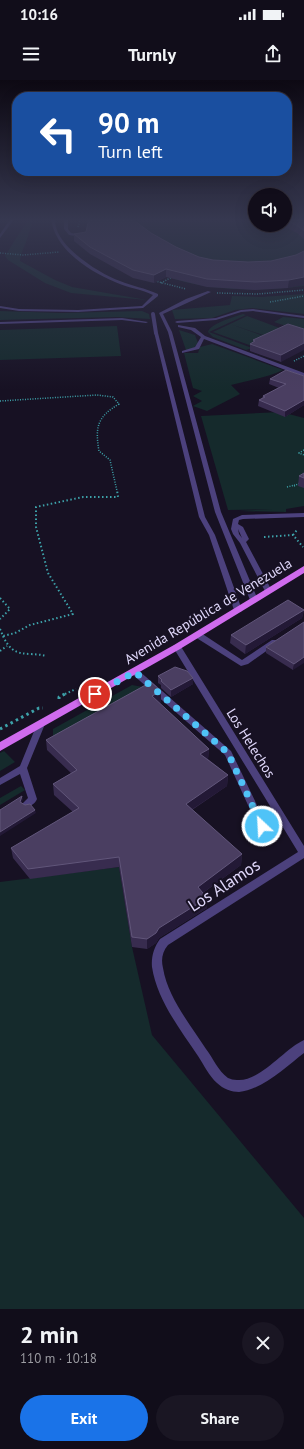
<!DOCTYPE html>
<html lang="en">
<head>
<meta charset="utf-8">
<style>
	:root { --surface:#110d1a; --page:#1a1623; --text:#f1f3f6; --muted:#9c9ca2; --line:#302d39; --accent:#1a73e8 }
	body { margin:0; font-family:"PT Sans",sans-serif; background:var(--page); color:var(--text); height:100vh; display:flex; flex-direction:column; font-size:15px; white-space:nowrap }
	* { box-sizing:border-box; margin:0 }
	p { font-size:13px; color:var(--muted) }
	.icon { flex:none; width:22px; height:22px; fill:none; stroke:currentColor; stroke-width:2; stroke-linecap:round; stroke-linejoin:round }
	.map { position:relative; height:1229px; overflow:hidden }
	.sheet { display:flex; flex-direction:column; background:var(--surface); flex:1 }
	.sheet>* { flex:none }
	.guide { position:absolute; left:12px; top:12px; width:280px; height:84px; border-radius:16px; box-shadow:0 4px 16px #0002,0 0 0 1px var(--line); background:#1a4fa0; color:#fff; overflow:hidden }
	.tools { position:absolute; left:248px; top:108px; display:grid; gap:8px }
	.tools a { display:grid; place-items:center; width:44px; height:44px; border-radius:50%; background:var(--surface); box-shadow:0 4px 16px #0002,0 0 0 1px var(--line); font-size:20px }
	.pin { position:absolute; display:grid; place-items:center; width:34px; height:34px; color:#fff; margin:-17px; border:2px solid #fff; border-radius:50%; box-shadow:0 1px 4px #0007 }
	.me { position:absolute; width:44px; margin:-22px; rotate:335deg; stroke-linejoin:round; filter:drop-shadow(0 0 3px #0008) }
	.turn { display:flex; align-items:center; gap:14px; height:84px; padding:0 20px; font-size:18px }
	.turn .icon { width:52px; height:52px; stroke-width:2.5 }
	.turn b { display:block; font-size:28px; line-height:34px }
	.round { display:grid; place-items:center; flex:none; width:42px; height:42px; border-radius:21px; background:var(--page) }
	.summary { display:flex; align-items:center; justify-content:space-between; height:68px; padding:0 20px }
	h1 { font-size:24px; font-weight:700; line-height:30px }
	.action { display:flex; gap:8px; margin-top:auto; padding:8px 20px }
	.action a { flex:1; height:46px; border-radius:24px; background:var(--accent); color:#fff; font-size:16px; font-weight:700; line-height:46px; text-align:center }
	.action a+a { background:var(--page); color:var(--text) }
	.status { display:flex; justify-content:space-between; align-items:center; height:28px; padding:0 20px; background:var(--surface); direction:ltr }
	.status svg { height:11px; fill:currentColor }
	header { display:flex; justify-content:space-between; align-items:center; height:52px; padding:0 20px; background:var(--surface); font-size:18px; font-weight:700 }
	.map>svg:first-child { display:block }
</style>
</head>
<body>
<div class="status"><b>10:16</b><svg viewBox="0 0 49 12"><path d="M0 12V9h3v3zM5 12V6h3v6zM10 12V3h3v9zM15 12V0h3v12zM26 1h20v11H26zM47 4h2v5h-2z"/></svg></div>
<header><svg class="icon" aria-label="menu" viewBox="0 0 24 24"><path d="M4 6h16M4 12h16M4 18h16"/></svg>Turnly<svg class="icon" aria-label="share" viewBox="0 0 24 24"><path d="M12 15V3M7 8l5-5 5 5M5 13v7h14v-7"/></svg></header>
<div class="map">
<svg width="304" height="1229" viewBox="0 0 304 1229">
	<rect width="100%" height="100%" fill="#171123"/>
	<path fill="#152a2c" d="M29 138H35C30 145 31 148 28 156 26 164 21 171 20 181L55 200 72 207 147 220 71 213 45 203 8 180 5 176Z
		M91 138H255V145H285L304 138V206C257 212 209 211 164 196Z
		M304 214V234L252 228 235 230 212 238 175 239 172 230 230 225 232 216 261 217Z
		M0 231 61 233 142 231 149 234 150 239 117 237 0 240Z
		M243 234 246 235 209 252 252 268 246 270 213 257 208 252C211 243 234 237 243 234Z
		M247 236 285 250 269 257 230 244Z
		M283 237 304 239V252L274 242Z
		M230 244 269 258 252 266 213 252Z
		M117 246 121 276 0 280V250Z
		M179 250 195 255 198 263 193 269 186 270Z
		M212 264 283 290C267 298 248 300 231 305L240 314 207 331 193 326 202 321 193 316 202 311 193 308 184 273H198L200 267Z
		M281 332 304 338V426L286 429V432L238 431 273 429 228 430 201 336Z
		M132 605 143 607 53 659V649Z
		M4 671 15 682 0 691V673Z
		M21 706 25 710 0 725V718Z
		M119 787 132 867 152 955 304 1138V1229H0V802Z"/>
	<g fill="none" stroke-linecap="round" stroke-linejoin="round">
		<path stroke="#3da1a9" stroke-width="1.5" stroke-dasharray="1 1.5" stroke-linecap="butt" d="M78 147 81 138
			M0 173 23 175 59 172
			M155 201 186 209
			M161 203 172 197
			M217 213 258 214 304 210
			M270 222 304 216
			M294 281 304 276
			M0 321 97 315 113 317 119 324C97 337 95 347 99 371L110 380 117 411
			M304 370 299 373 304 375
			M294 406 304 401
			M287 407 295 405"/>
		<path stroke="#3da1a9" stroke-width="2" stroke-dasharray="1.5 2.5" stroke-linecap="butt" d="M293 455 297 450
			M264 457 293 455 303 467
			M0 518 10 529 0 539
			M0 549 3 556 15 553 30 545 73 534 48 493 36 447V427L83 417H118L117 410
			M3 556C14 580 26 571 47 576
			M0 571 7 566
			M65 614 76 609"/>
		<path stroke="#3da1a9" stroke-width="3" stroke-dasharray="2.5 3.5" stroke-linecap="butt" d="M59 619V617L67 613
			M0 649 39 628H43"/>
		<path fill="#4c417d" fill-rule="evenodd" d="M11 138H15L0 158V154Z
			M51 138H55C55 141 55 144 56 147 61 169 100 194 120 201 132 206 145 208 158 214V216L143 228 78 232 19 231 0 228V226L19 229 78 230 142 226 153 215C141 209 128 208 115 202 89 191 54 169 51 138Z
			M64 138H68V149L71 153 82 155V157L69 155 64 149Z
			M253 229 304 236V238L253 231 241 232 216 240 177 243 175 242 177 241 216 238 241 230Z
			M122 238 148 242 146 243 122 240 0 244V242Z
			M178 245 195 248 205 256 304 293V297L204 259 199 269 182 273V271L195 267 201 257 191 250 178 247Z
			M154 252 158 253 205 437 215 455 242 530 241 532H238L234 530 209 455 199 437Z
			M304 433V437L243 439 239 440 238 444 243 447 249 459 246 462 272 511 270 513H266L240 463 233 454 231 449 233 439 242 435ZM238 449 242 458 239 454Z
			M195 553H201L242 580 272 560H278L279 562 248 584 241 586 195 557 194 555Z
			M135 589 138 590 231 671 267 746 265 749 262 750 259 749 225 675 132 594 131 592Z
			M41 641 44 642 45 644 27 688 37 719C35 724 29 728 24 726L22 724 28 718 20 694 0 705V698L20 686 37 644 38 642Z"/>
		<path fill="#4c417d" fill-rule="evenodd" d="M208 211 211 212 163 234 172 252 221 432 258 520 254 522 250 520 215 432 168 252 159 233 186 219Z"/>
		<path fill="#4c417d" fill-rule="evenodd" d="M174 565H180L304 766V778L168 865C162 872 161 880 163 888 168 918 190 944 206 969 213 978 218 991 228 998 231 999 233 1000 237 1000 260 1002 284 969 304 960V973C287 986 262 1010 239 1012 232 1012 223 1009 217 1003 209 996 204 985 198 976 180 949 157 920 152 887 151 877 154 867 160 859L298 772 173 567Z"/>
		<path fill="#cf6bee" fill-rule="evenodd" d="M304 486V493L180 569 0 671V662L174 565Z"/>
		<path stroke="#4c417d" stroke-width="4" d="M153 234 156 253"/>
	</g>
	<path fill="#382c4f" d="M285 138H304V159L297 153 281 145H285Z
		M151 153 176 167 199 177 213 180 248 182 271 181 296 175 288 208 255 210 207 207 166 197 154 203 133 198 90 174 74 161V154Z
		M304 249 281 282 250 271V264L253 263V260Z
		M304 296V325L285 337 258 326 259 320 262 318 263 316 279 308 269 304 270 299Z
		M304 393V408L298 406 299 396Z
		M304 530 302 538 245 574 230 563 231 555Z
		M304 542 293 590 266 573V567Z
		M158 596 193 604 171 617 161 608V605L158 603Z
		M161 611V622L159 623 209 669 208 679 228 695 227 706 192 730 242 774 241 785 203 813 207 828 159 858 156 863 147 869 132 867 119 787 30 799 13 778 11 768 73 732 54 715 53 704 71 693 47 670 46 660Z"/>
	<path fill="#231936" d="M166 189V197L154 203V195Z
		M304 197V205L288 208 289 200Z
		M304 263V270L281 282V275Z
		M304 320V325L285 337V331Z
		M304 530 302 538 245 574 246 565Z
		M304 577V583L293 590 294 584Z
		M193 598V604L171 617V610Z
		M161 611V622L152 627V616Z
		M209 669 208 679 200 674Z
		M228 695 227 706 185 734 186 724Z
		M22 716 23 719 21 725 20 722Z
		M35 730 36 733 0 756V752Z
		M242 774 241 785 197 817 198 807Z
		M207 818V828L159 858 156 863 147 869V859L159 848Z"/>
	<path fill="#4a3e61" stroke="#61567a" d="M89 138H131L151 153 176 167 199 177 213 180 248 182 271 181 296 175 304 171V197L289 200 255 202 207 199 166 189 154 195 133 190 90 167 74 154 86 152Z
		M285 138H304V151L298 146 285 140Z
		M288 244 304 249V263L281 275 250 264 255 261 253 260Z
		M286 290 304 296V320L285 331 259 320 265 317 263 316 286 304 270 299Z
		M304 393V398L299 396Z
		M288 520 304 530 246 565 231 555Z
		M304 542V577L294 584 266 567Z
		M175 587 187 591 193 598 171 610 161 601 162 600 158 596Z
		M151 602 161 611 152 616 209 669 200 674 228 695 186 724 242 774 198 807 207 818 159 848 156 853 147 859 132 857 119 777 28 789 11 768 79 728 53 704 77 690 46 660Z
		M22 716 20 722 25 725 30 724 35 730 0 752V730Z"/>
	<linearGradient id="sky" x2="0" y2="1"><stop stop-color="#0d0913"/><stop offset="0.45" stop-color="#363850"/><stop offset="1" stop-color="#363850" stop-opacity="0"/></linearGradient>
	<rect width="304" height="310" fill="url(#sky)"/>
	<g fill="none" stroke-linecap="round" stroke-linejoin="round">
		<path stroke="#4fc3f7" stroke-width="7" stroke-dasharray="0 12.6" d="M95 614 135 592 228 673 262 746"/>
	</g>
	<g text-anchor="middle" stroke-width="4" stroke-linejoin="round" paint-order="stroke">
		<g font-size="14" fill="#e0d8fb" stroke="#171123">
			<text transform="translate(208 531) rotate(-31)" y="5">Avenida República de Venezuela</text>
			<text transform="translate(251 663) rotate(58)" y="5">Los Helechos</text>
		</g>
		<g font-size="17" fill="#e0d8fb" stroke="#171123">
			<text transform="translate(224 805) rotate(-33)" y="6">Los Alamos</text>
		</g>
	</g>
</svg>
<div class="tools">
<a><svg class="icon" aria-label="sound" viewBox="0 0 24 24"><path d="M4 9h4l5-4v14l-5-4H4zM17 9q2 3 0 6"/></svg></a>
</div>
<div class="pin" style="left:95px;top:614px;background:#d93025"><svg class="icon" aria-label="arrive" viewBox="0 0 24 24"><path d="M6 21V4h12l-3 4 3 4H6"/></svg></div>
<svg class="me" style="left:262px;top:746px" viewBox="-20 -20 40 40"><circle r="17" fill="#4fc3f7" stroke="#fff" stroke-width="3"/><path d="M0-11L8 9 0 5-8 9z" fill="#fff"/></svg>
<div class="guide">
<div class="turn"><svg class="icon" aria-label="left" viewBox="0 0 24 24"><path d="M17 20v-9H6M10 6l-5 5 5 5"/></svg><div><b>90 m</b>Turn left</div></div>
</div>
</div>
<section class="sheet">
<div class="summary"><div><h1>2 min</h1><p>110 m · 10:18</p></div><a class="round"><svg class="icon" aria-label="close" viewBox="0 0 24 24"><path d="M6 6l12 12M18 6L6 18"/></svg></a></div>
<div class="action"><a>Exit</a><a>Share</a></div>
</section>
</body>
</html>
